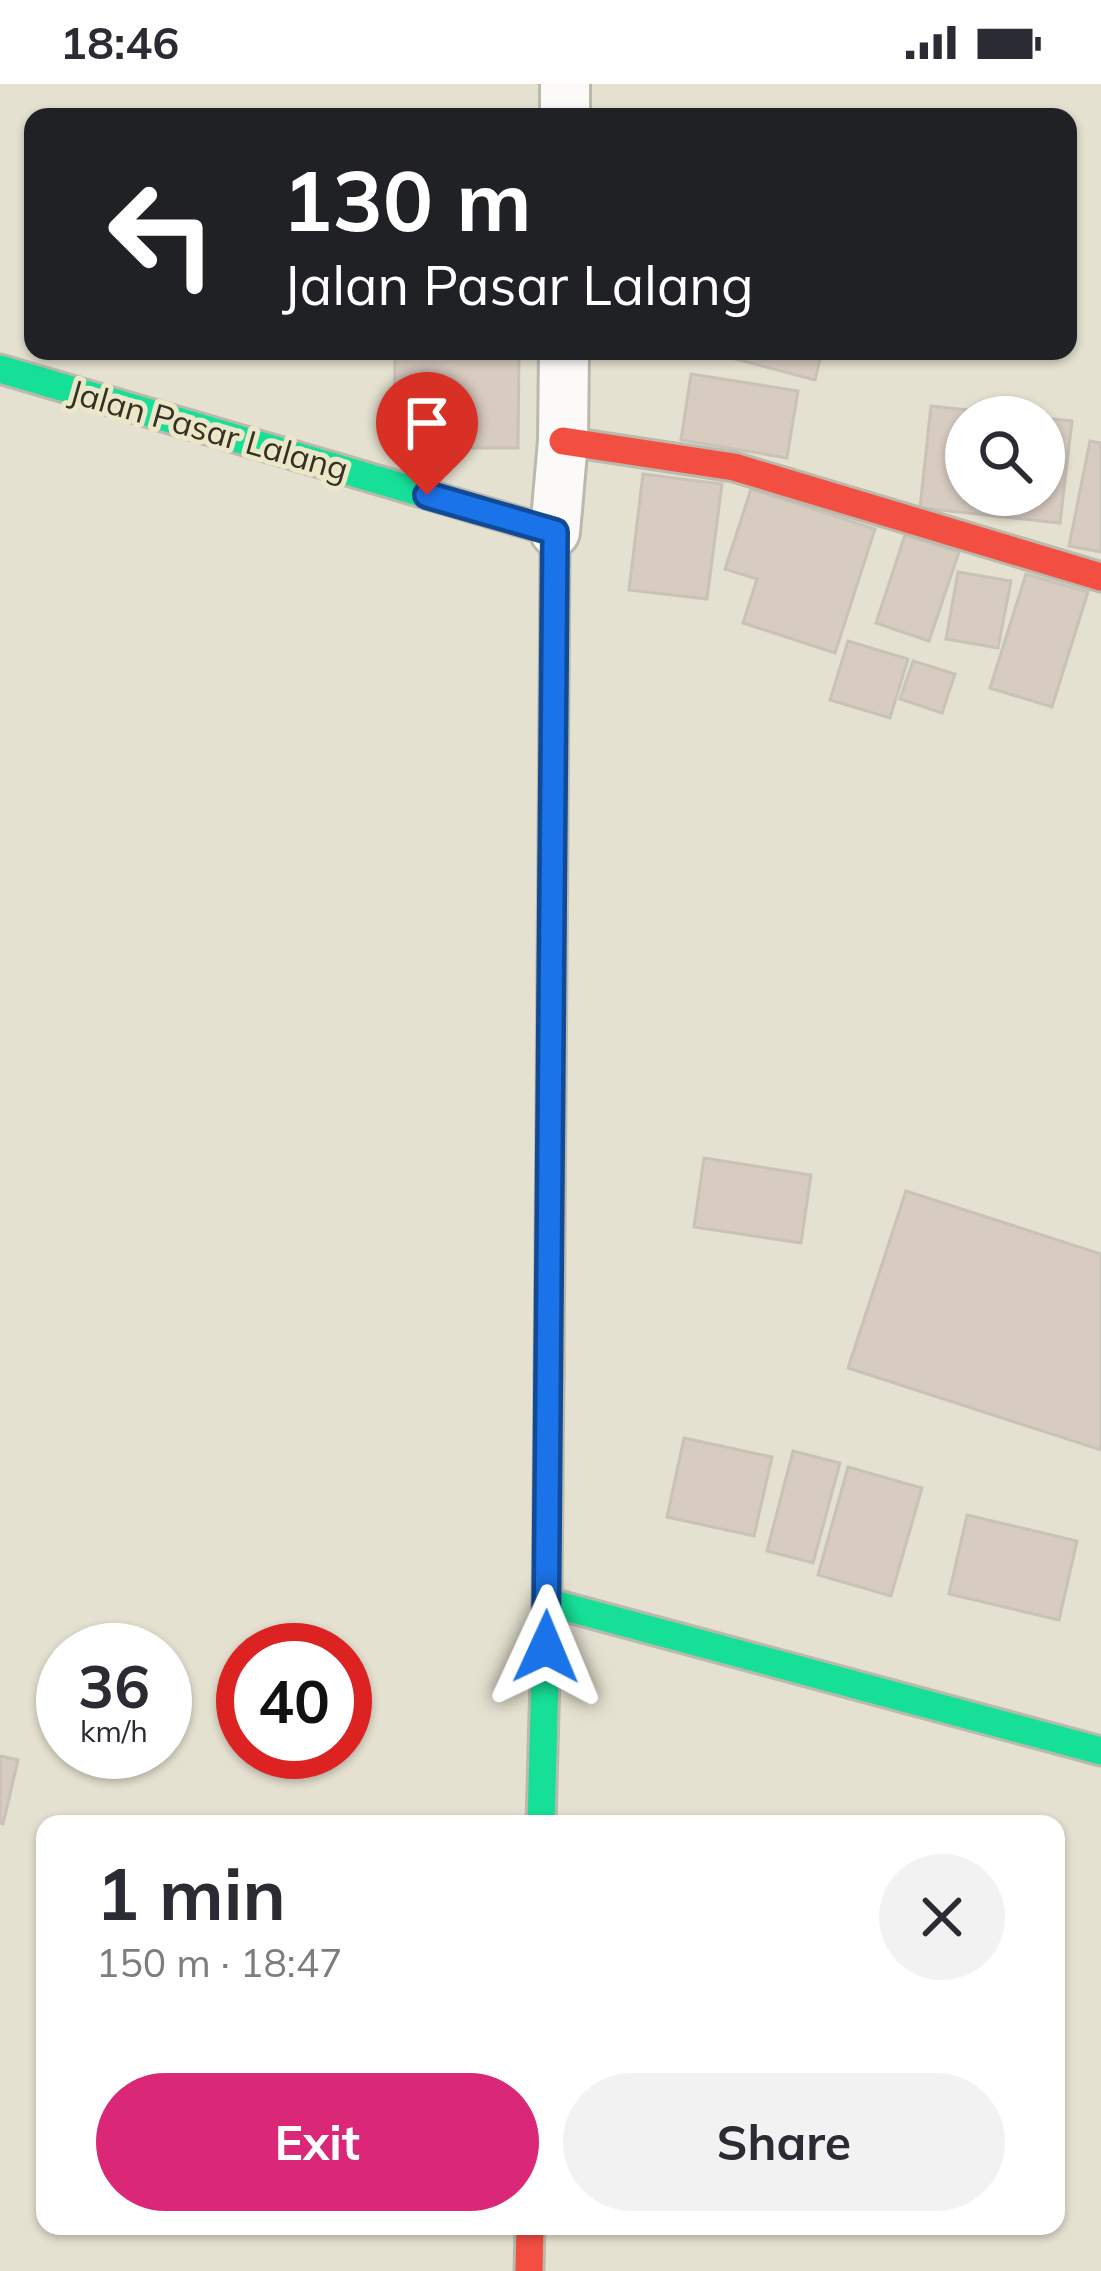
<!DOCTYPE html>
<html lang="en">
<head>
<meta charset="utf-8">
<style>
	:root { --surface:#fff; --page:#f2f2f3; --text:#2b2b33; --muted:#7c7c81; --accent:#db2777 }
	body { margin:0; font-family:Mulish,sans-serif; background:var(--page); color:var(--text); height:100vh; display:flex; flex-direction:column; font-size:45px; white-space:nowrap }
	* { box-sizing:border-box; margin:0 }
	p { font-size:39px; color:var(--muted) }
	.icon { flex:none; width:66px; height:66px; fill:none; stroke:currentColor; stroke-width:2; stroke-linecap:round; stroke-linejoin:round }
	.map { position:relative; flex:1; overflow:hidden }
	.details { position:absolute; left:36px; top:1731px; width:1029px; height:420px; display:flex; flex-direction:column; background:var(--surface); border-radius:24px; box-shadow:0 3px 9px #0004 }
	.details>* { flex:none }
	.guide { position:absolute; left:24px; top:24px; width:1053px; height:252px; border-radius:24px; box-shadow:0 3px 9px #0004; background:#202124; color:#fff; overflow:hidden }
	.buttons { position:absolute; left:945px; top:312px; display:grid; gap:24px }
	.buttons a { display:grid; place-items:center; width:120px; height:120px; border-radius:50%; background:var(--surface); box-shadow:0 3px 9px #0004; font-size:60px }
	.speed { position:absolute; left:36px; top:1539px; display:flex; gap:24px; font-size:60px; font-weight:700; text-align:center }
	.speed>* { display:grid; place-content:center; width:156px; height:156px; border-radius:50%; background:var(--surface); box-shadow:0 3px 9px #0004; line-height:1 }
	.speed small { font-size:30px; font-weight:400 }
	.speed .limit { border:18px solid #d22; background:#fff; color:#111 }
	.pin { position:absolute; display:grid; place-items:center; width:102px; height:102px; color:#fff; margin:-123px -51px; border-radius:50% 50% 50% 0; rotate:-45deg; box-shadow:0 0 12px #0007 }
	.pin .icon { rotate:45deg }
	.me { position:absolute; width:132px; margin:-66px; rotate:1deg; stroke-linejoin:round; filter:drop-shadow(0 0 9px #0008) }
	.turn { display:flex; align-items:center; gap:42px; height:252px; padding:0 60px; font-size:54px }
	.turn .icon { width:156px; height:156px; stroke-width:2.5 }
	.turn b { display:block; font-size:84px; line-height:102px }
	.round { display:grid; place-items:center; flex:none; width:126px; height:126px; border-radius:63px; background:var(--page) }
	.summary { display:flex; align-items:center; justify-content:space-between; height:204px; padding:0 60px }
	h1 { font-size:72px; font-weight:700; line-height:90px }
	.primary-button { display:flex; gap:24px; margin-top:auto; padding:24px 60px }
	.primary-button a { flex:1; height:138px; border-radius:72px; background:var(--accent); color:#fff; font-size:48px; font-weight:700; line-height:138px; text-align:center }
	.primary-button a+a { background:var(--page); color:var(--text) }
	.status { display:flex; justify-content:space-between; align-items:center; height:84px; padding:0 60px; background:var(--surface); direction:ltr }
	.status svg { height:33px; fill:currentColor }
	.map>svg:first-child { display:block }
</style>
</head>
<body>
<div class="status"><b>18:46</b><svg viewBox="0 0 49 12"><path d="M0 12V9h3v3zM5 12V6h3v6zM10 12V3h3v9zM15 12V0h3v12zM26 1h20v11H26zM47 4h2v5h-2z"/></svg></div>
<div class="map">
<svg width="1101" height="2187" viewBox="0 0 1101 2187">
	<rect width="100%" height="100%" fill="#e4e1d0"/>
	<path fill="#d8cbc0" stroke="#c9c2b8" stroke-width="3" d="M395 267H519L518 364H394Z
		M705 267H822L815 296Z
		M691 290 798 307 787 374 681 356Z
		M931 322 1033 333H966V411H1044V334L1072 337 1060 439 920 424Z
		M1090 357 1101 359V468L1069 462Z
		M643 390 722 400 707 515 629 506Z
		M751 405 875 445 835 569 743 539 757 495 725 485Z
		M905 451 959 468 929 557 876 539Z
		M958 488 1011 497 998 564 946 555Z
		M1026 490 1088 508 1052 623 990 604Z
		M848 557 908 575 890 634 830 616Z
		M913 577 955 590 942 629 900 615Z
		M704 1074 811 1091 801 1159 694 1143Z
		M906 1107 1101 1170V1366L848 1284Z
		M684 1354 772 1373 754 1452 667 1433Z
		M793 1367 840 1379 813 1479 767 1467Z
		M848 1383 922 1404 891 1512 818 1491Z
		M967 1431 1077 1457 1059 1536 949 1510Z
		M0 1672 18 1676 3 1740 0 1739Z"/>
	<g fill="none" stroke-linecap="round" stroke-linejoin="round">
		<defs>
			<path id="street" d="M565 33V0
				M555 448 563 357 564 267"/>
			<path id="fast" d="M0 285 555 448V468
				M547 1518 1101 1667
				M541 1740 547 1518 549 1291"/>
			<path id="jam" d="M563 357 734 383 1101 493
				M549 1291 555 468
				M529 2187 530 2142"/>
		</defs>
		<use href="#street" stroke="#bbb9ac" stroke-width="54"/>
		<use href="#fast" stroke="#bbb9ac" stroke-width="33"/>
		<use href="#jam" stroke="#bbb9ac" stroke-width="33"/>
		<use href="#street" stroke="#fbfaf8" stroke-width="48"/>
		<use href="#fast" stroke="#16e098" stroke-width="27"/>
		<use href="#jam" stroke="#f24e42" stroke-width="27"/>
	</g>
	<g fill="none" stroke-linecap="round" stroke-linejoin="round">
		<defs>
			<path id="route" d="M427 411 555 448 546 1563"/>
		</defs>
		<use href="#route" stroke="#114b97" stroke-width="30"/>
		<use href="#route" stroke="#1a73e8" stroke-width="21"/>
	</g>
	<g text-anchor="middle" stroke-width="10" stroke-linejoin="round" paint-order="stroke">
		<g font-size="33" fill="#333125" stroke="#ece7c8">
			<text transform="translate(209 346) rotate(16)" y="12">Jalan Pasar Lalang</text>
		</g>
	</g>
</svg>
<div class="buttons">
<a><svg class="icon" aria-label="search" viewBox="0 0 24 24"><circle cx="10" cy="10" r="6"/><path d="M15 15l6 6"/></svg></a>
</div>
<div class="speed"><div>36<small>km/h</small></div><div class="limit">40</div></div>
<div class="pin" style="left:427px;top:411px;background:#d93025"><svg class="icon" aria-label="arrive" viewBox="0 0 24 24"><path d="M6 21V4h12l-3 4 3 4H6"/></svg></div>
<svg class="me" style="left:546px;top:1563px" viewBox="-20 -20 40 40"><path d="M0-17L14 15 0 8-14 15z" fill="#1a73e8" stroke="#fff" stroke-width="4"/></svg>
<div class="guide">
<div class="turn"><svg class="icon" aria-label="left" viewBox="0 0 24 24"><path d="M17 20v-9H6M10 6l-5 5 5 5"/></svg><div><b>130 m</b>Jalan Pasar Lalang</div></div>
</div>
<section class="details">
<div class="summary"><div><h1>1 min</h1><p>150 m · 18:47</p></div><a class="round"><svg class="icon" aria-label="close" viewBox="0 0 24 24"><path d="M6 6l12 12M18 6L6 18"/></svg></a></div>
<div class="primary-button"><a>Exit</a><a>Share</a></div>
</section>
</div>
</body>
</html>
